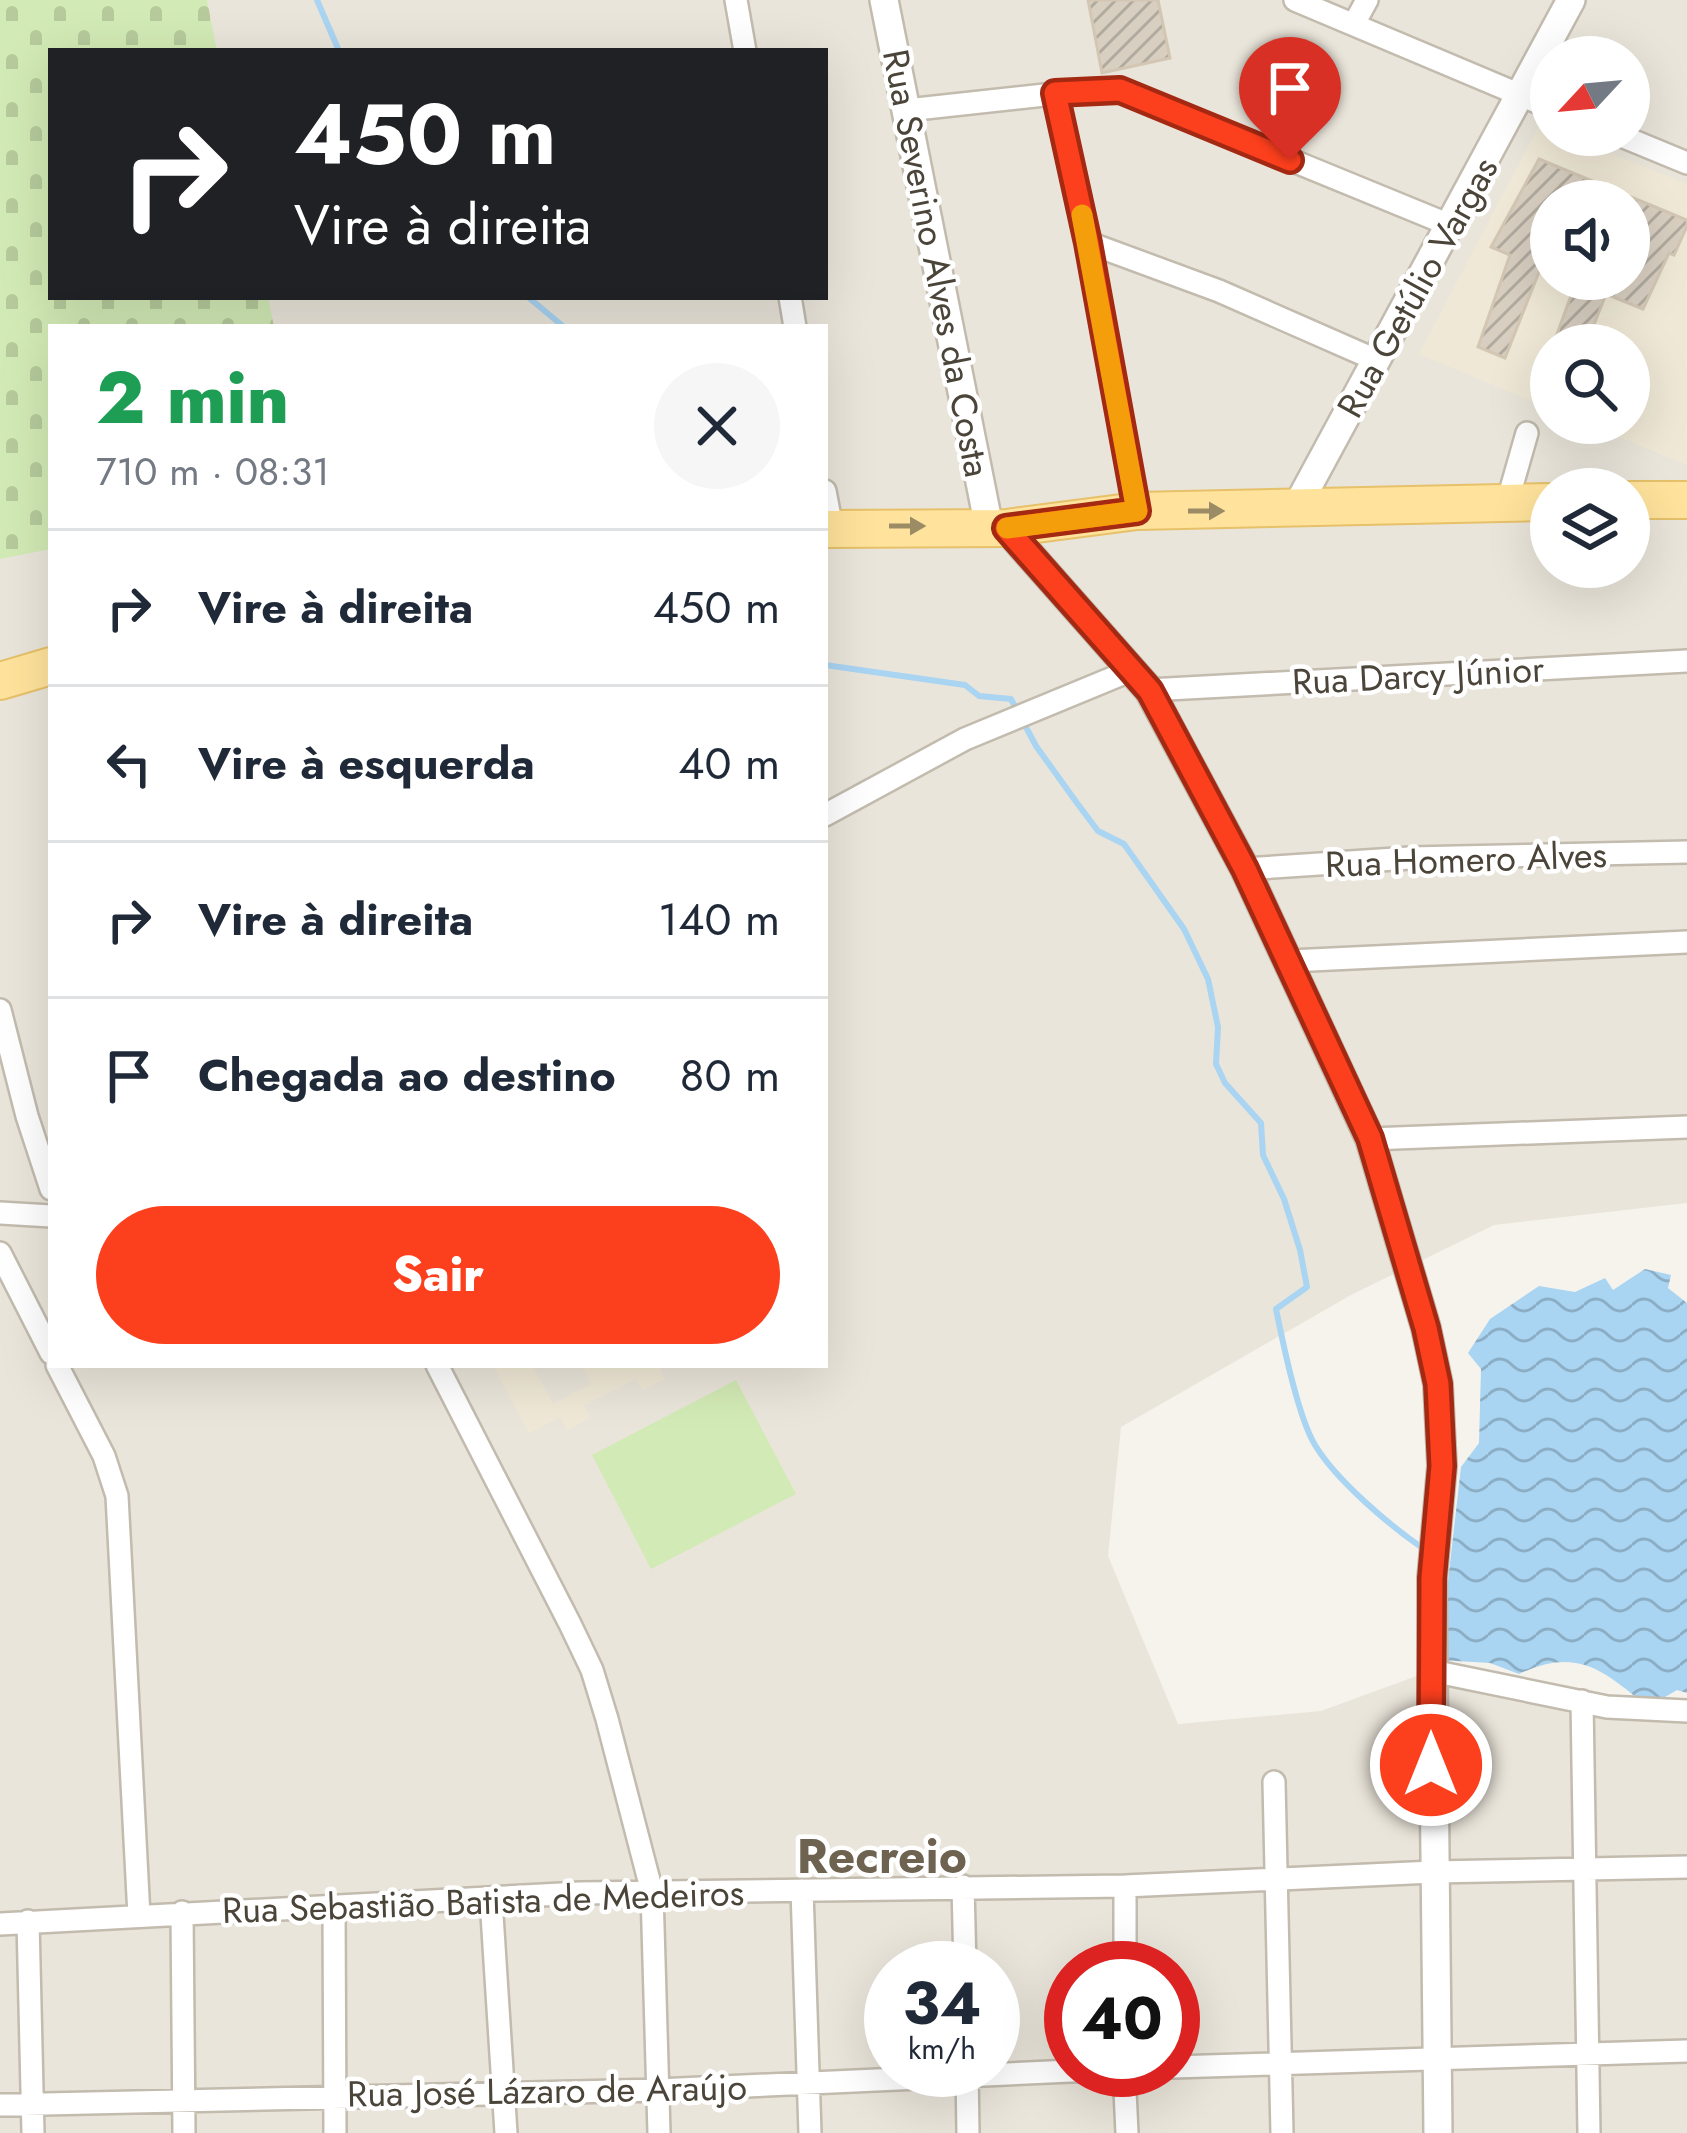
<!DOCTYPE html>
<html lang="pt">
<head>
<meta charset="utf-8">
<style>
	:root { --surface:#fff; --page:#f6f6f7; --text:#1f2937; --muted:#747a83; --line:#e0e1e3; --accent:#fc3f1d }
	body { margin:0; font-family:Jost,sans-serif; background:var(--page); color:var(--text); height:100vh; display:flex; flex-direction:column; font-size:45px; white-space:nowrap }
	* { box-sizing:border-box; margin:0 }
	p { font-size:39px; color:var(--muted) }
	.icon { flex:none; width:66px; height:66px; fill:none; stroke:currentColor; stroke-width:2; stroke-linecap:round; stroke-linejoin:round }
	.map { position:relative; flex:1; overflow:hidden }
	.drawer { position:absolute; left:48px; top:324px; width:780px; height:1044px; display:flex; flex-direction:column; background:var(--surface); border-radius:0px; box-shadow:0 12px 48px #0002 }
	.drawer>* { flex:none }
	.top-card { position:absolute; left:48px; top:48px; width:780px; height:252px; border-radius:0px; box-shadow:0 12px 48px #0002; background:#202124; color:#fff; overflow:hidden }
	.needle { width:78px; rotate:244deg }
	.fabs { position:absolute; left:1530px; top:36px; display:grid; gap:24px }
	.fabs a { display:grid; place-items:center; width:120px; height:120px; border-radius:50%; background:var(--surface); box-shadow:0 12px 48px #0002; font-size:60px }
	.speed { position:absolute; left:864px; top:1941px; display:flex; gap:24px; font-size:60px; font-weight:700; text-align:center }
	.speed>* { display:grid; place-content:center; width:156px; height:156px; border-radius:50%; background:var(--surface); box-shadow:0 12px 48px #0002; line-height:1 }
	.speed small { font-size:30px; font-weight:400 }
	.speed .limit { border:18px solid #d22; background:#fff; color:#111 }
	.pin { position:absolute; display:grid; place-items:center; width:102px; height:102px; color:#fff; margin:-123px -51px; border-radius:50% 50% 50% 0; rotate:-45deg; box-shadow:0 0 12px #0007 }
	.pin .icon { rotate:45deg }
	.me { position:absolute; width:132px; margin:-66px; rotate:0deg; stroke-linejoin:round; filter:drop-shadow(0 0 9px #0008) }
	.turn { display:flex; align-items:center; gap:42px; height:252px; padding:0 48px; font-size:54px }
	.turn .icon { width:156px; height:156px; stroke-width:2.5 }
	.turn b { display:block; font-size:84px; line-height:102px }
	.round { display:grid; place-items:center; flex:none; width:126px; height:126px; border-radius:63px; background:var(--page) }
	.head { display:flex; align-items:center; justify-content:space-between; height:204px; padding:0 48px }
	h1 { font-size:72px; font-weight:800; line-height:90px; color:#1e9e55 }
	.button { display:flex; gap:24px; margin-top:auto; padding:24px 48px }
	.button a { flex:1; height:138px; border-radius:72px; background:var(--accent); color:#fff; font-size:48px; font-weight:800; line-height:138px; text-align:center }
	ul { padding:0; list-style:none }
	li { display:flex; align-items:center; gap:36px; height:156px; padding:0 48px; border-top:3px solid var(--line) }
	li div { flex:1 }
	li b { display:block; font-size:45px }
	li em { font-style:normal }
	.map>svg:first-child { display:block }
</style>
</head>
<body>
<div class="map">
<svg width="1687" height="2133" viewBox="0 0 1687 2133">
	<defs>
		<pattern id="cemetery-stones" width="16" height="16" patternUnits="userSpaceOnUse" patternTransform="scale(3)"><rect width="16" height="16" fill="#d2eab5"/><path d="M2 7V4a2 2 0 0 1 4 0v3zM10 15v-3a2 2 0 0 1 4 0v3z" fill="#b6ca9c"/></pattern>
		<pattern id="water-waves" width="16" height="10" patternUnits="userSpaceOnUse" patternTransform="scale(3)"><rect width="16" height="10" fill="#a9d4f2"/><path d="M0 5q4-4 8 0t8 0" fill="none" stroke="#8caec5"/></pattern>
		<pattern id="building-hatch" width="6" height="6" patternUnits="userSpaceOnUse" patternTransform="scale(3)"><rect width="6" height="6" fill="#d8cfc1"/><path d="M-1 1l2-2M0 6l6-6M5 7l2-2" fill="none" stroke="#b1aa9e"/></pattern>
	</defs>
	<rect width="100%" height="100%" fill="#f6f3ec"/>
	<path fill="#eae5da" fill-rule="evenodd" d="M0 0H1687V1203L1494 1225 1351 1295 1121 1427 1108 1556 1178 1724 1321 1711 1433 1670 1648 1707 1687 1706V2133H0ZM51 51H825V297H51ZM1551 57H1629V135H1551ZM1551 201H1629V279H1551ZM51 327H825V1365H51ZM1551 345H1629V423H1551ZM1551 489H1629V567H1551ZM891 1968H993V2070H891ZM1071 1968H1173V2070H1071Z"/>
	<path fill="#efe8d6" fill-rule="evenodd" d="M1540 124 1551 129V135H1566L1687 184V465L1585 423H1629V345H1551V409L1419 354ZM1551 201H1629V279H1551Z
		M493 1365H532L553 1404 591 1384 582 1365H658L664 1379 643 1390 636 1379 584 1405 590 1418 567 1430 560 1417 529 1433Z"/>
	<path fill="url(#cemetery-stones)" d="M0 0H207L217 51H51V297H268L274 327H51V549L0 559Z"/>
	<path fill="#d2eab5" d="M736 1380 796 1494 651 1569 592 1455Z"/>
	<path fill="url(#water-waves)" d="M1645 1269 1671 1275 1668 1288 1687 1303V1693L1677 1690 1648 1707C1604 1671 1578 1646 1519 1674L1490 1663 1439 1660 1461 1467 1479 1443 1481 1369 1468 1353 1490 1319 1539 1286 1575 1292 1605 1278 1613 1290Z"/>
	<g fill="none" stroke-linecap="round" stroke-linejoin="round">
		<path stroke="#a9d4f2" stroke-width="6" d="M317 0 339 51
			M528 297 564 327
			M825 665 965 685 979 696 1011 699 1036 746 1077 803 1098 831 1124 844 1184 929 1208 979 1218 1027 1216 1064 1225 1083 1261 1123 1263 1155 1284 1199 1300 1250 1307 1287 1276 1309C1283 1343 1298 1417 1315 1445 1336 1480 1390 1526 1424 1549"/>
	</g>
	<path fill="url(#building-hatch)" stroke="#d3c7b4" stroke-width="3" d="M1088 0H1158L1170 58 1102 73Z
		M1539 159 1687 220V226L1674 255 1669 253 1643 309 1606 294 1586 345H1553L1576 282 1571 279H1629V201H1551V271L1541 267 1505 358 1478 347 1510 255 1491 247Z"/>
	<g fill="none" stroke-linecap="round" stroke-linejoin="round">
		<defs>
			<path id="minor" d="M736 0 745 51
				M1295 0 1551 108
				M1355 22 1367 0
				M1055 93 1089 243 1137 511
				M907 110 1090 90H1120L1452 226
				M1619 135 1687 163
				M1089 243 1219 291 1376 360
				M790 297 795 327
				M825 491 832 528
				M1507 503 1527 433
				M1149 690 1687 661
				M825 815 965 739 1132 670
				M1245 869 1410 858 1687 852
				M1290 961 1687 942
				M0 1010 27 1116 51 1189
				M1370 1139 1687 1127
				M0 1213 51 1216
				M0 1253 51 1353
				M57 1365 104 1456 117 1496 139 1916
				M437 1365 570 1624 592 1670 607 1719 652 1892 659 2133
				M1432 1671 1607 1707 1687 1711
				M1582 1701 1589 2133
				M1274 1782 1282 2133
				M963 1886 965 1968
				M802 1890 810 2133
				M491 1899 506 2133
				M334 1907 335 2133
				M182 1912 184 2133
				M28 1921 33 2133
				M0 1924 580 1893 1125 1886 1433 1872 1687 1867
				M1125 1968V1886
				M1173 2067 1687 2051
				M967 2070 968 2133
				M1124 2070 1127 2133
				M0 2105 658 2090 1093 2070"/>
			<path id="tertiary" d="M884 0 989 527
				M1295 510 1571 0
				M1006 528 1149 690 1245 869 1370 1139 1426 1328 1438 1384 1442 1466 1432 1578 1438 2133"/>
			<path id="primary" d="M1629 500H1687
				M825 529 1006 528 1137 511 1551 502
				M0 681 51 666"/>
		</defs>
		<use href="#minor" stroke="#c2bbae" stroke-width="26"/>
		<use href="#tertiary" stroke="#c2bbae" stroke-width="32"/>
		<use href="#primary" stroke="#e6c16a" stroke-width="40"/>
		<use href="#minor" stroke="#fff" stroke-width="21"/>
		<use href="#tertiary" stroke="#fff" stroke-width="27"/>
		<use href="#primary" stroke="#ffe39c" stroke-width="36"/>
	</g>
	<defs><path id="oneway-solid" d="M-6-.8H1V-3.2L6.5 0L1 3.2V.8H-6Z" transform="scale(3)"/></defs>
	<g fill="#9c8c66">
		<use href="#oneway-solid" transform="translate(1206 511)"/>
		<use href="#oneway-solid" transform="translate(907 526)"/>
	</g>
	<g fill="none" stroke-linecap="round" stroke-linejoin="round">
		<defs>
			<path id="route" d="M1290 160 1120 90 1055 93 1088 243 1137 511 1006 528 1150 691 1245 869 1370 1138 1426 1328 1438 1384 1442 1466 1432 1578 1431 1765"/>
		</defs>
		<use href="#route" stroke="#a42913" stroke-width="30"/>
		<use href="#route" stroke="#fc3f1d" stroke-width="21"/>
		<path stroke="#f59e0b" stroke-width="21" d="M1007 528 1137 511 1082 215"/>
	</g>
	<g text-anchor="middle" stroke-width="9" stroke-linejoin="round" paint-order="stroke">
		<g font-size="36" fill="#4b4439" stroke="#fff">
			<text transform="translate(937 263) rotate(79)" y="13">Rua Severino Alves da Costa</text>
			<text transform="translate(1417 287) rotate(-61)" y="13">Rua Getúlio Vargas</text>
			<text transform="translate(1418 675) rotate(-3)" y="13">Rua Darcy Júnior</text>
			<text transform="translate(1466 859) rotate(-2)" y="13">Rua Homero Alves</text>
			<text transform="translate(483 1901) rotate(-2)" y="13">Rua Sebastião Batista de Medeiros</text>
			<text transform="translate(547 2090) rotate(-1)" y="13">Rua José Lázaro de Araújo</text>
		</g>
		<g font-size="48" font-weight="bold" fill="#6e6250" stroke="#fff">
			<text x="882" y="1873">Recreio</text>
		</g>
	</g>
</svg>
<div class="fabs">
<a><svg class="needle" viewBox="-14 -14 28 28"><path d="M0-13l5 13h-10z" fill="#e53935"/><path d="M0 13l5-13h-10z" fill="#747a83"/></svg></a>
<a><svg class="icon" aria-label="sound" viewBox="0 0 24 24"><path d="M4 9h4l5-4v14l-5-4H4zM17 9q2 3 0 6"/></svg></a>
<a><svg class="icon" aria-label="search" viewBox="0 0 24 24"><circle cx="10" cy="10" r="6"/><path d="M15 15l6 6"/></svg></a>
<a><svg class="icon" aria-label="layers" viewBox="0 0 24 24"><path d="M12 4l9 5-9 5-9-5zM3 14l9 5 9-5"/></svg></a>
</div>
<div class="speed"><div>34<small>km/h</small></div><div class="limit">40</div></div>
<div class="pin" style="left:1290px;top:160px;background:#d93025"><svg class="icon" aria-label="arrive" viewBox="0 0 24 24"><path d="M6 21V4h12l-3 4 3 4H6"/></svg></div>
<svg class="me" style="left:1431px;top:1765px" viewBox="-20 -20 40 40"><circle r="17" fill="#fc3f1d" stroke="#fff" stroke-width="3"/><path d="M0-11L8 9 0 5-8 9z" fill="#fff"/></svg>
<div class="top-card">
<div class="turn"><svg class="icon" aria-label="right" viewBox="0 0 24 24"><path d="M7 20v-9h11M14 6l5 5-5 5"/></svg><div><b>450 m</b>Vire à direita</div></div>
</div>
<section class="drawer">
<div class="head"><div><h1>2 min</h1><p>710 m · 08:31</p></div><a class="round"><svg class="icon" aria-label="close" viewBox="0 0 24 24"><path d="M6 6l12 12M18 6L6 18"/></svg></a></div>
<ul>
<li><svg class="icon" aria-label="right" viewBox="0 0 24 24"><path d="M7 20v-9h11M14 6l5 5-5 5"/></svg><div><b>Vire à direita</b></div><em>450 m</em></li>
<li><svg class="icon" aria-label="left" viewBox="0 0 24 24"><path d="M17 20v-9H6M10 6l-5 5 5 5"/></svg><div><b>Vire à esquerda</b></div><em>40 m</em></li>
<li><svg class="icon" aria-label="right" viewBox="0 0 24 24"><path d="M7 20v-9h11M14 6l5 5-5 5"/></svg><div><b>Vire à direita</b></div><em>140 m</em></li>
<li><svg class="icon" aria-label="arrive" viewBox="0 0 24 24"><path d="M6 21V4h12l-3 4 3 4H6"/></svg><div><b>Chegada ao destino</b></div><em>80 m</em></li>
</ul>
<div class="button"><a>Sair</a></div>
</section>
</div>
</body>
</html>
